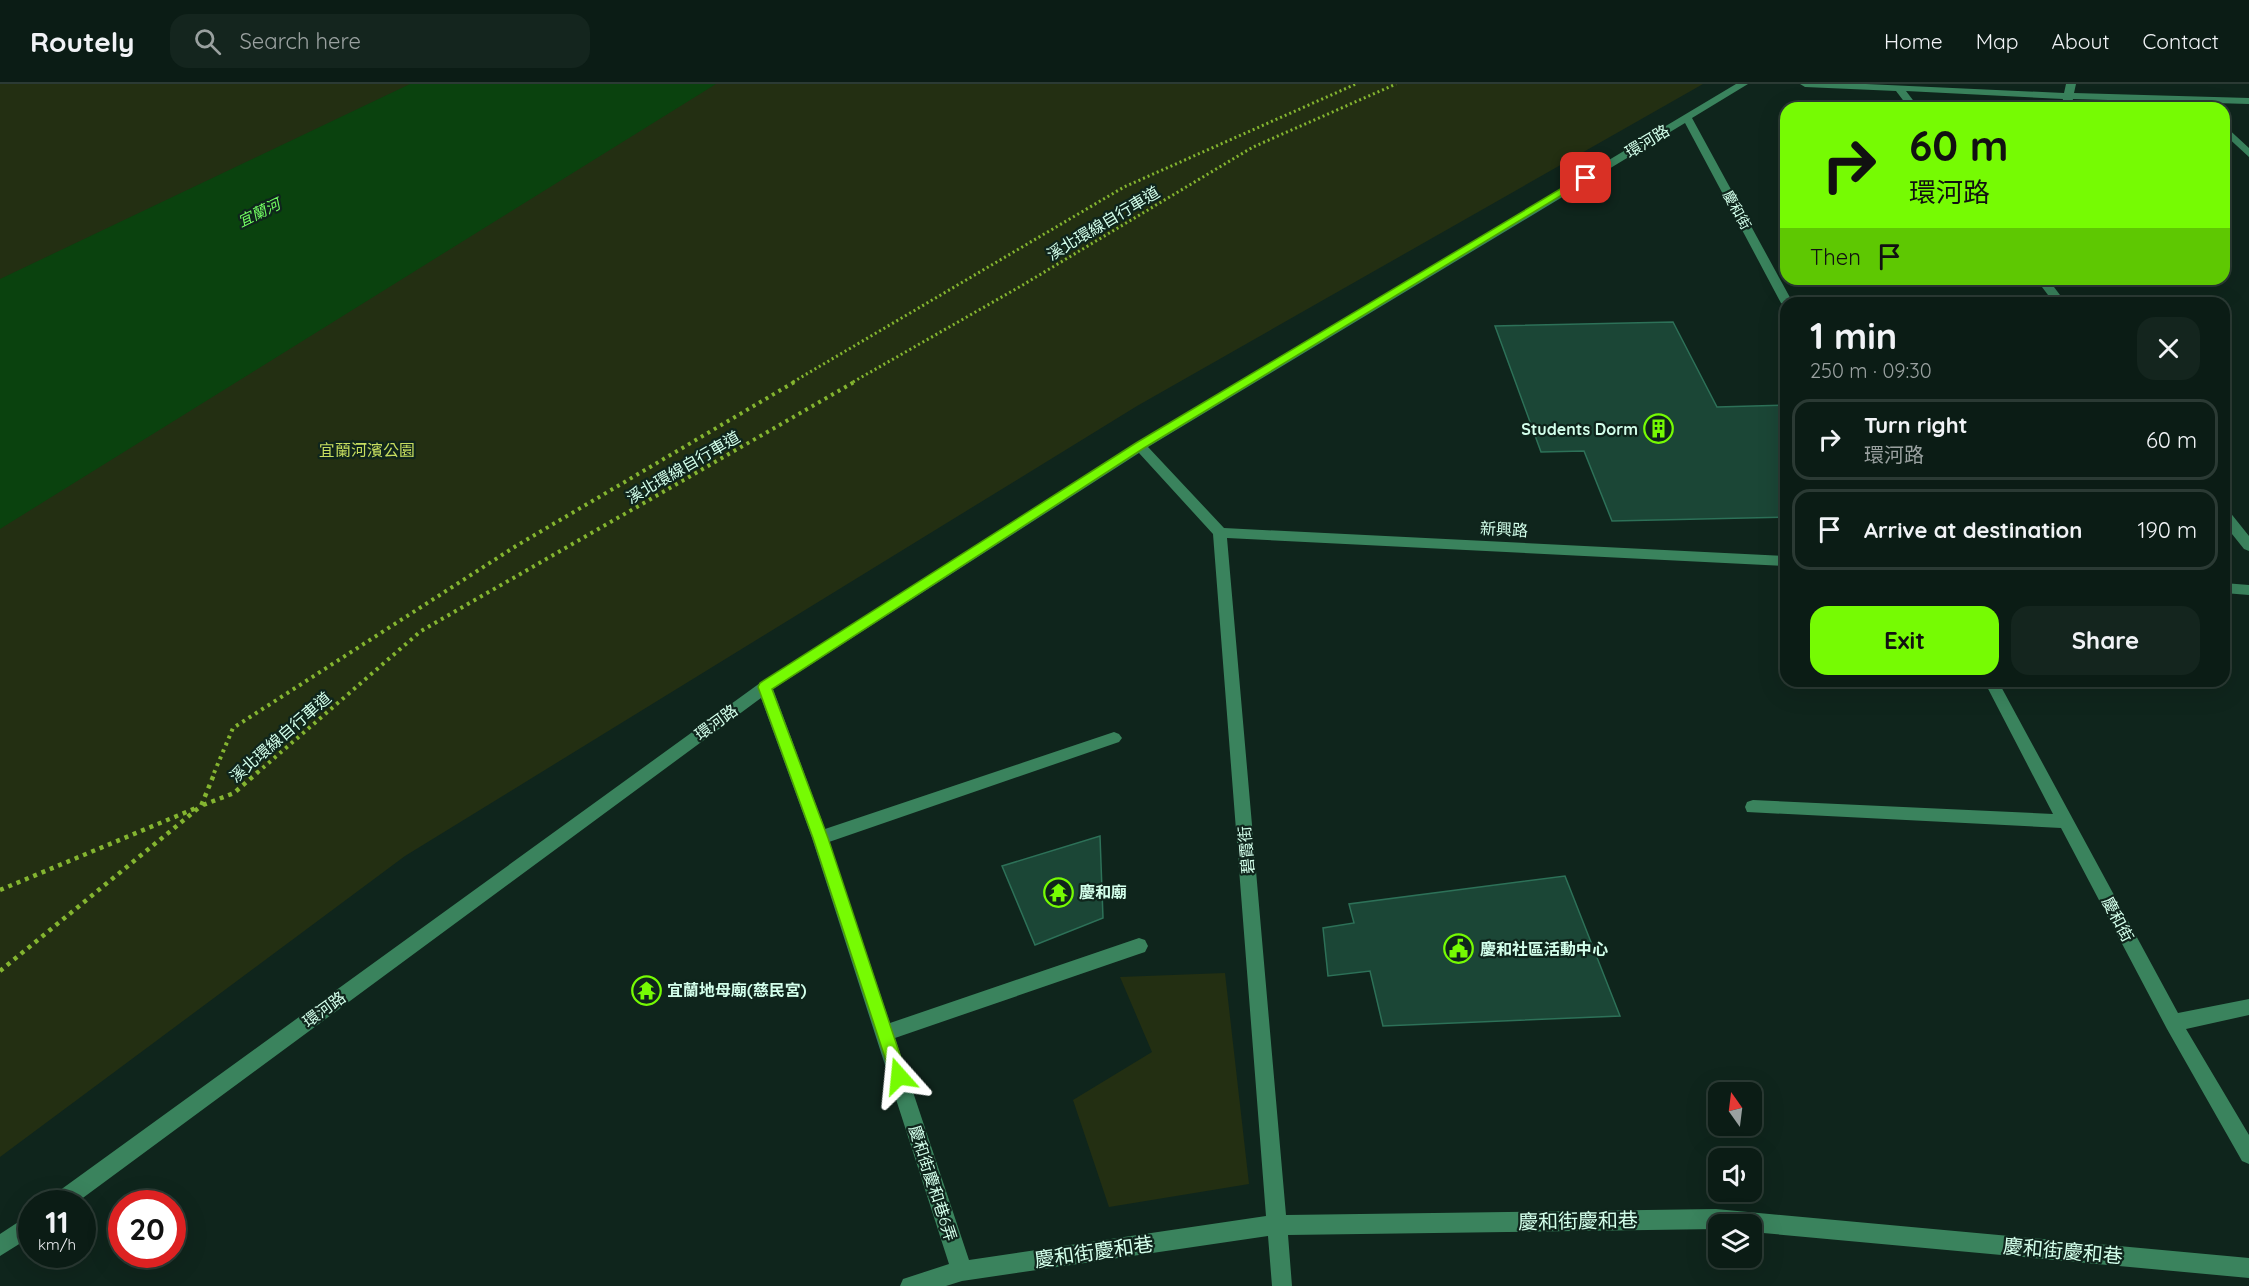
<!DOCTYPE html>
<html lang="en">
<head>
<meta charset="utf-8">
<style>
	:root { --surface:#0b1c15; --page:#14251e; --text:#f1f3f6; --muted:#9aa1a0; --line:#2b3a34; --accent:#76fb03 }
	body { margin:0; font-family:Quicksand,"Noto Sans TC",sans-serif; background:var(--page); color:var(--text); height:100vh; display:flex; flex-direction:column; font-size:22px; white-space:nowrap }
	* { box-sizing:border-box; margin:0 }
	p { font-size:20px; color:var(--muted) }
	.icon { flex:none; width:33px; height:33px; fill:none; stroke:currentColor; stroke-width:2; stroke-linecap:round; stroke-linejoin:round }
	.map { position:relative; flex:1; overflow:hidden }
	.sheet { position:absolute; left:1780px; top:213px; width:450px; height:390px; display:flex; flex-direction:column; background:var(--surface); border-radius:18px; box-shadow:0 6px 24px #0002,0 0 0 2px var(--line) }
	.sheet>* { flex:none }
	.hud { position:absolute; left:1780px; top:18px; width:450px; height:183px; border-radius:18px; box-shadow:0 6px 24px #0002,0 0 0 2px var(--line); background:#76fb03; color:#111; overflow:hidden }
	.needle { width:39px; rotate:346deg }
	.tools { position:absolute; left:1708px; top:998px; display:grid; gap:12px }
	.tools a { display:grid; place-items:center; width:54px; height:54px; border-radius:12px; background:var(--surface); box-shadow:0 6px 24px #0002,0 0 0 2px var(--line); font-size:30px }
	.speed { position:absolute; left:18px; top:1106px; display:flex; gap:12px; font-size:30px; font-weight:700; text-align:center }
	.speed>* { display:grid; place-content:center; width:78px; height:78px; border-radius:50%; background:var(--surface); box-shadow:0 6px 24px #0002,0 0 0 2px var(--line); line-height:1 }
	.speed small { font-size:15px; font-weight:400 }
	.speed .limit { border:9px solid #d22; background:#fff; color:#111 }
	.pin { position:absolute; display:grid; place-items:center; width:51px; height:51px; color:#fff; margin:-26px; border-radius:12px; box-shadow:0 3px 9px #0006 }
	.me { position:absolute; width:66px; margin:-33px; rotate:342deg; stroke-linejoin:round; filter:drop-shadow(0 0 4px #0008) }
	.turn { display:flex; align-items:center; gap:21px; height:126px; padding:0 30px; font-size:27px }
	.turn .icon { width:78px; height:78px; stroke-width:2.5 }
	.turn b { display:block; font-size:42px; line-height:51px }
	.then { display:flex; align-items:center; height:57px; padding:0 30px; background:#0003; gap:12px; font-size:22px }
	.round { display:grid; place-items:center; flex:none; width:63px; height:63px; border-radius:18px; background:var(--page) }
	.overview { display:flex; align-items:center; justify-content:space-between; height:102px; padding:0 30px }
	h1 { font-size:36px; font-weight:700; line-height:45px }
	.cta { display:flex; gap:12px; margin-top:auto; padding:12px 30px }
	.cta a { flex:1; height:69px; border-radius:18px; background:var(--accent); color:#111; font-size:24px; font-weight:700; line-height:69px; text-align:center }
	.cta a+a { background:var(--page); color:var(--text) }
	ul { padding:0; list-style:none }
	li { display:flex; align-items:center; gap:18px; height:81px; margin:0 12px 9px; padding:0 18px; border:3px solid var(--line); border-radius:18px }
	li div { flex:1 }
	li b { display:block; font-size:22px }
	li em { font-style:normal }
	header { display:flex; align-items:center; gap:36px; box-sizing:border-box; height:84px; padding:0 30px; background:var(--surface); border-bottom:2px solid var(--line) }
	header strong { font-size:28px }
	nav { display:flex; gap:33px; margin-inline-start:auto; font-size:21px }
	.search { width:420px; height:54px; background:var(--page); display:flex; align-items:center; gap:15px; box-sizing:border-box; padding:0 21px; border-radius:18px; color:var(--muted); font-size:22px }
	.map>svg:first-child { display:block }
</style>
</head>
<body>
<header>
<strong>Routely</strong>
<div class="search"><svg class="icon" aria-label="search" viewBox="0 0 24 24"><circle cx="10" cy="10" r="6"/><path d="M15 15l6 6"/></svg>Search here</div>
<nav><a>Home</a><a>Map</a><a>About</a><a>Contact</a></nav>
</header>
<div class="map">
<svg width="2249" height="1202" viewBox="0 0 2249 1202">
	<rect width="100%" height="100%" fill="#0f251c"/>
	<path fill="#232f12" d="M0 0H1703L1137 322 405 772 0 1073Z
		M1225 889 1249 1100 1109 1123 1073 1016 1152 968 1120 893Z"/>
	<path fill="#0a420e" d="M410 0H716L0 445V195Z"/>
	<path fill="#1b4636" stroke="#2d7158" stroke-width="1.5" d="M1673 238 1717 323 1786 321V433L1612 437 1584 367 1541 368 1495 242Z
		M1100 752 1103 834 1035 861 1002 782Z
		M1565 792 1620 932 1383 942 1370 887 1328 892 1323 844 1354 839 1349 820Z"/>
	<g fill="none" stroke-linecap="round" stroke-linejoin="round">
		<path stroke="#84b530" stroke-width="3" stroke-dasharray="2 3" stroke-linecap="butt" d="M793 298 1124 103 1356 0
			M853 298 1021 202 1253 63 1396 0"/>
		<path stroke="#84b530" stroke-width="4" stroke-dasharray="3 4.5" stroke-linecap="butt" d="M214 689 233 644 516 462 796 297
			M257 689 421 547 856 297"/>
		<path stroke="#84b530" stroke-width="4.5" stroke-dasharray="4 5" stroke-linecap="butt" d="M203 721 234 709 258 688
			M0 806 196 724
			M0 887 201 722 215 688"/>
		<path fill="#3a835d" fill-rule="evenodd" d="M1736 0H1748L1692 34 1793 219H1786V222L1781 219 1685 39 1148 363 1224 444 1786 472V482L1227 454 1286 1131 1716 1125 2249 1174V1194L1752 1148V1140H1719V1145L1288 1151 1292 1202H1272L1268 1152 962 1197 946 1202H900L903 1195 949 1180 812 754 761 614 76 1119H49L52 1112 760 599 1136 359ZM1139 369 1213 450 1266 1132 969 1176 895 954 1139 870 1145 868 1148 862 1145 856 1139 854 890 939 829 758 1119 658 1122 654 1119 650 1114 648 825 745 773 605Z
			M1800 0H1866L2064 9 2066 0H2076L2074 9 2249 14V20L2073 15 2071 24H2061L2063 15 1906 7 1919 24H1909L1896 7 1805 3Z
			M2224 41 2249 64V73L2224 50Z
			M2036 195H2048L2066 219H2054Z
			M2224 426 2229 427 2249 452V467L2244 465 2224 440Z
			M2224 499 2249 501V511L2224 509Z
			M1984 597H1998L2178 929 2249 915V931L2186 945 2249 1051V1080L2242 1077 2167 945 2061 744 1747 728 1745 723 1747 718 1753 716 2053 730Z
			M32 1129V1152L0 1172V1150Z"/>
	</g>
	<path fill="#76fb03" stroke="#4da302" stroke-width="1.5" d="M1582 92 1590 94 1144 364 772 605 828 754 907 992 905 998 899 1001 893 998 813 754 758 603 760 599 1136 359Z"/>
	<defs>
		<symbol id="building-ring" viewBox="-11 -11 22 22"><circle r="9.5" fill="#0f251c" stroke="#76fb03" stroke-width="1.5"/><path d="M-4-6H4V6H1V3H-1V6H-4ZM-2.5-4.3h1.7v1.8h-1.7ZM.8-4.3h1.7v1.8H.8ZM-2.5-1h1.7V.8h-1.7ZM.8-1h1.7V.8H.8Z" fill="#76fb03"/></symbol>
		<symbol id="temple-ring" viewBox="-11 -11 22 22"><circle r="9.5" fill="#0f251c" stroke="#76fb03" stroke-width="1.5"/><path d="M0-6L5-2H3V0L6.5 2.5H4V6H1.5V3h-3V6H-4V2.5H-6.5L-3 0V-2H-5Z" fill="#76fb03"/></symbol>
		<symbol id="civic-ring" viewBox="-11 -11 22 22"><circle r="9.5" fill="#0f251c" stroke="#76fb03" stroke-width="1.5"/><path d="M-.6-6.5H3V-4.5H.6V-3L4-1V1h2V6H-6V1h2V-1L-.6-3ZM-1.2 2.5V6h2.4V2.5Z" fill="#76fb03"/></symbol>
	</defs>
	<g fill-rule="evenodd">
		<use href="#building-ring" x="1642" y="328" width="33" height="33"/>
		<use href="#temple-ring" x="1042" y="792" width="33" height="33"/>
		<use href="#civic-ring" x="1442" y="848" width="33" height="33"/>
		<use href="#temple-ring" x="630" y="890" width="33" height="33"/>
	</g>
	<g text-anchor="middle" stroke-width="4.5" stroke-linejoin="round" paint-order="stroke">
		<g font-size="14" fill="#d3ffeb" stroke="#0f251c">
			<text transform="translate(1737 126) rotate(61)" y="5">慶和街</text>
		</g>
		<g font-size="15" font-style="italic" fill="#72fd62" stroke="#0f251c">
			<text transform="translate(259 129) rotate(-26)" y="5">宜蘭河</text>
		</g>
		<g font-size="16" fill="#d3ffeb" stroke="#0f251c">
			<text transform="translate(1647 57) rotate(-31)" y="6">環河路</text>
			<text transform="translate(1103 139) rotate(-31)" y="6">溪北環線自行車道</text>
			<text transform="translate(683 383) rotate(-30)" y="6">溪北環線自行車道</text>
			<text transform="translate(1504 445) rotate(3)" y="6">新興路</text>
			<text transform="translate(716 638) rotate(-36)" y="6">環河路</text>
			<text transform="translate(280 653) rotate(-41)" y="6">溪北環線自行車道</text>
			<text transform="translate(1246 766) rotate(-95)" y="6">碧霞街</text>
			<text transform="translate(2118 835) rotate(62)" y="6">慶和街</text>
			<text transform="translate(324 925) rotate(-36)" y="6">環河路</text>
			<text transform="translate(933 1099) rotate(72)" y="6">慶和街慶和巷6弄</text>
		</g>
		<g font-size="16" font-weight="bold" fill="#d3ffeb" stroke="#0f251c" text-anchor="start">
			<text x="1638" y="351" text-anchor="end">Students Dorm</text>
			<text x="1079" y="814">慶和廟</text>
			<text x="1480" y="871">慶和社區活動中心</text>
			<text x="667" y="912">宜蘭地母廟(慈民宮)</text>
		</g>
		<g font-size="16" fill="#c7de5f" stroke="#0f251c">
			<text x="367" y="372">宜蘭河濱公園</text>
		</g>
		<g font-size="20" fill="#d3ffeb" stroke="#0f251c">
			<text transform="translate(1578 1137) rotate(-1)" y="7">慶和街慶和巷</text>
			<text transform="translate(2063 1167) rotate(5)" y="7">慶和街慶和巷</text>
			<text transform="translate(1094 1168) rotate(-8)" y="7">慶和街慶和巷</text>
		</g>
	</g>
</svg>
<div class="tools">
<a><svg class="needle" viewBox="-14 -14 28 28"><path d="M0-13l5 13h-10z" fill="#e53935"/><path d="M0 13l5-13h-10z" fill="#9aa1a0"/></svg></a>
<a><svg class="icon" aria-label="sound" viewBox="0 0 24 24"><path d="M4 9h4l5-4v14l-5-4H4zM17 9q2 3 0 6"/></svg></a>
<a><svg class="icon" aria-label="layers" viewBox="0 0 24 24"><path d="M12 4l9 5-9 5-9-5zM3 14l9 5 9-5"/></svg></a>
</div>
<div class="speed"><div>11<small>km/h</small></div><div class="limit">20</div></div>
<div class="pin" style="left:1586px;top:94px;background:#d93025"><svg class="icon" aria-label="arrive" viewBox="0 0 24 24"><path d="M6 21V4h12l-3 4 3 4H6"/></svg></div>
<svg class="me" style="left:899px;top:992px" viewBox="-20 -20 40 40"><path d="M0-17L14 15 0 8-14 15z" fill="#76fb03" stroke="#fff" stroke-width="4"/></svg>
<div class="hud">
<div class="turn"><svg class="icon" aria-label="right" viewBox="0 0 24 24"><path d="M7 20v-9h11M14 6l5 5-5 5"/></svg><div><b>60 m</b>環河路</div></div>
<div class="then">Then<svg class="icon" aria-label="arrive" viewBox="0 0 24 24"><path d="M6 21V4h12l-3 4 3 4H6"/></svg></div>
</div>
<section class="sheet">
<div class="overview"><div><h1>1 min</h1><p>250 m · 09:30</p></div><a class="round"><svg class="icon" aria-label="close" viewBox="0 0 24 24"><path d="M6 6l12 12M18 6L6 18"/></svg></a></div>
<ul>
<li><svg class="icon" aria-label="right" viewBox="0 0 24 24"><path d="M7 20v-9h11M14 6l5 5-5 5"/></svg><div><b>Turn right</b><p>環河路</p></div><em>60 m</em></li>
<li><svg class="icon" aria-label="arrive" viewBox="0 0 24 24"><path d="M6 21V4h12l-3 4 3 4H6"/></svg><div><b>Arrive at destination</b></div><em>190 m</em></li>
</ul>
<div class="cta"><a>Exit</a><a>Share</a></div>
</section>
</div>
</body>
</html>
